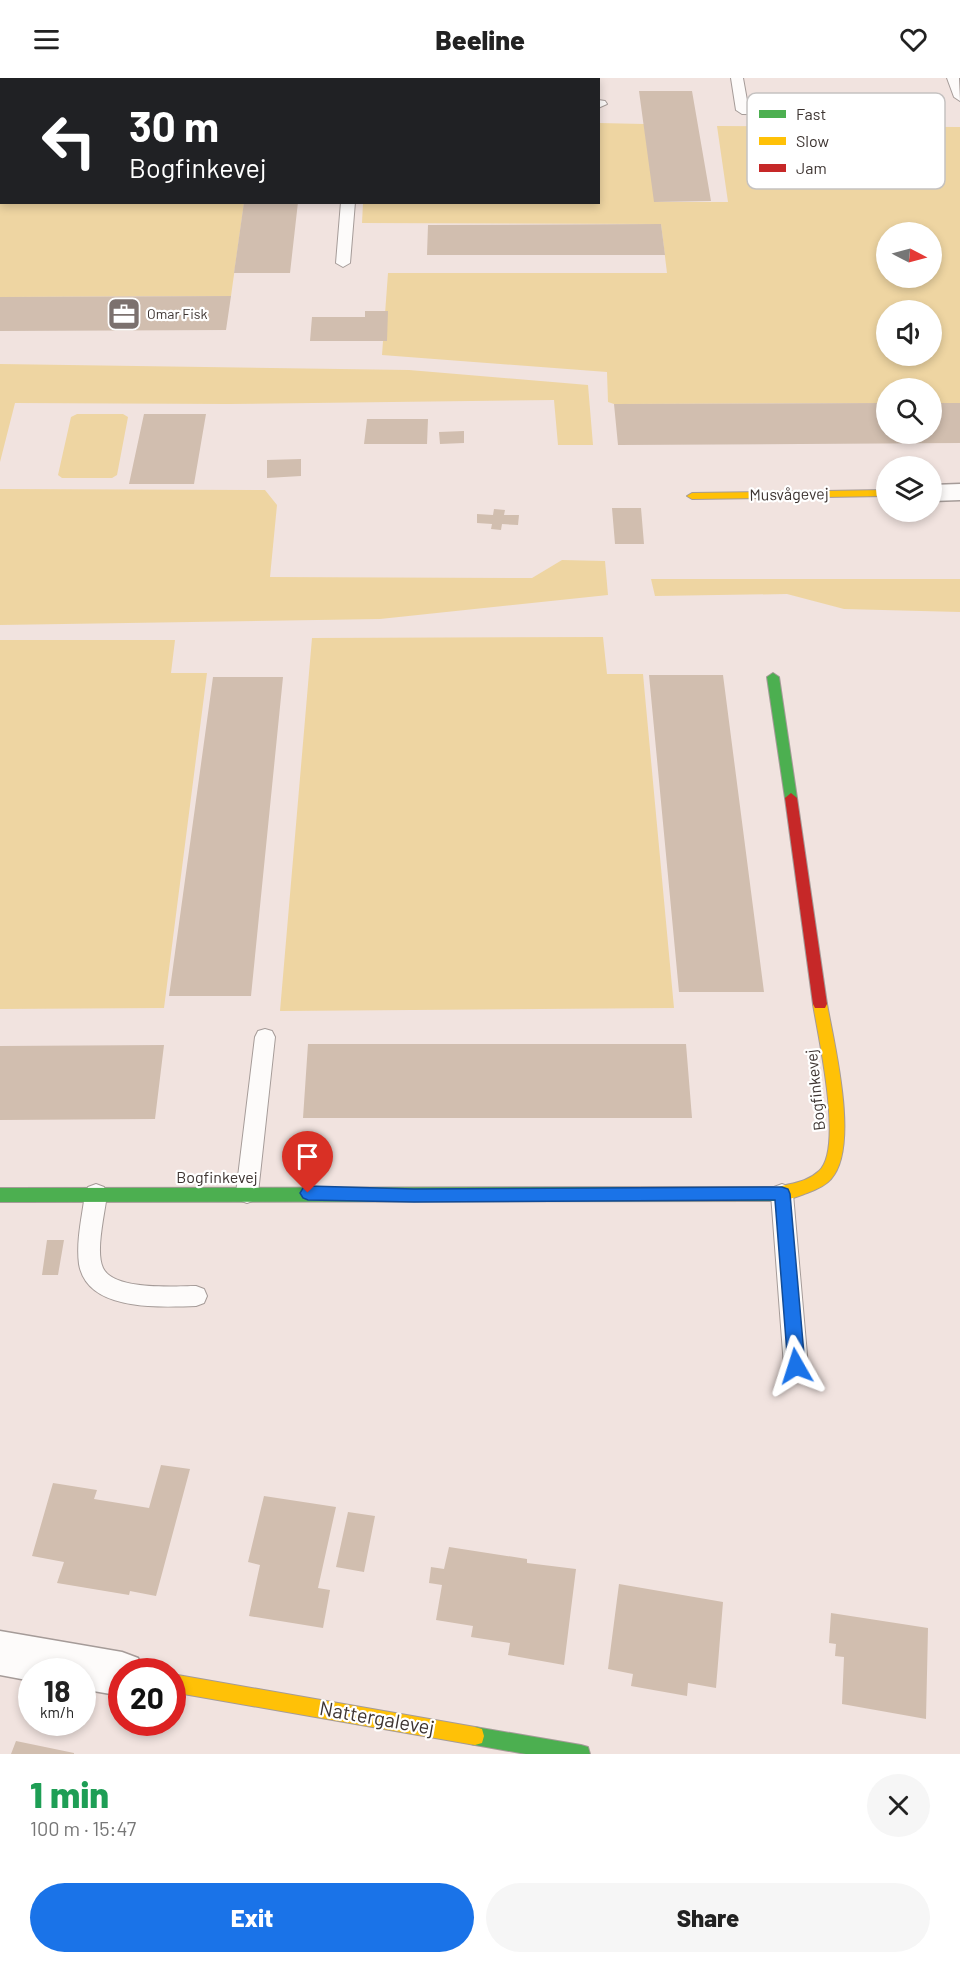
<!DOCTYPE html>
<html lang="en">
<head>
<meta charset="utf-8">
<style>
	:root { --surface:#fff; --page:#f6f6f6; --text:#222; --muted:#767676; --accent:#1a73e8 }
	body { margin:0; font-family:Barlow,sans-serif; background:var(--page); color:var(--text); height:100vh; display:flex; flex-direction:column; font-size:22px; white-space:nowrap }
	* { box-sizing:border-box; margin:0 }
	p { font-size:20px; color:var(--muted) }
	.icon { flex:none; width:33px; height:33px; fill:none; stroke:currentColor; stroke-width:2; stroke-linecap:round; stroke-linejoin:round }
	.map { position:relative; height:1676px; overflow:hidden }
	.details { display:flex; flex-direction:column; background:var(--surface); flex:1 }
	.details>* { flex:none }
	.banner { position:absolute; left:0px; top:0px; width:600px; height:126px; box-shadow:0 3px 9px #0003; background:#202124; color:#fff; overflow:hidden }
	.needle { width:39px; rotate:96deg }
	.buttons { position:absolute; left:876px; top:144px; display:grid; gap:12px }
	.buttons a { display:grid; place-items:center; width:66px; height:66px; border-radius:50%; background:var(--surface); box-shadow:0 3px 9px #0003; font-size:30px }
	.speed { position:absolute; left:18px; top:1580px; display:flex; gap:12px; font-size:30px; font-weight:700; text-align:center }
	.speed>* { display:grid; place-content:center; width:78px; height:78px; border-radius:50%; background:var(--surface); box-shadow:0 3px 9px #0003; line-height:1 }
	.speed small { font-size:15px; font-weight:400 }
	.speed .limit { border:9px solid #d22; background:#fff; color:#111 }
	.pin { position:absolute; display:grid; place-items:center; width:51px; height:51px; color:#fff; margin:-62px -26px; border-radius:50% 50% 50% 0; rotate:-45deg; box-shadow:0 0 6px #0007 }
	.pin .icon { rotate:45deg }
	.me { position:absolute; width:66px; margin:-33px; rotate:354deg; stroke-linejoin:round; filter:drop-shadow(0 0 4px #0008) }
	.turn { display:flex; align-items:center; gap:21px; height:126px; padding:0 30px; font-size:27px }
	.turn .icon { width:78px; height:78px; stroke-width:2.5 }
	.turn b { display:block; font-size:42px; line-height:51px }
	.round { display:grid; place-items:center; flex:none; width:63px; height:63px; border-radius:32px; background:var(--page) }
	.summary { display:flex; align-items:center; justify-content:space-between; height:102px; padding:0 30px }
	h1 { font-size:36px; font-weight:800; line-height:45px; color:#1e9e55 }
	.cta { display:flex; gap:12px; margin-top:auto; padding:12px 30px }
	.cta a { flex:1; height:69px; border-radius:36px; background:var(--accent); color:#fff; font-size:24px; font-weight:800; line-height:69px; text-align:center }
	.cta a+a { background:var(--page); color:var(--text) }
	header { display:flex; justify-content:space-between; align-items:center; height:78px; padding:0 30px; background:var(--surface); font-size:27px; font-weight:800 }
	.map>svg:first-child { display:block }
</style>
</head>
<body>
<header><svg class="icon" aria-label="menu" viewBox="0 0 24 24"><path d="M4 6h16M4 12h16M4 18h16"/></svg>Beeline<svg class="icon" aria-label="heart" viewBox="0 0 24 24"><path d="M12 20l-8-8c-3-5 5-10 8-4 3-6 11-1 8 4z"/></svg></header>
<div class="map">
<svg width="960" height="1676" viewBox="0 0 960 1676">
	<rect width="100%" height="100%" fill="#f1e3df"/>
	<path fill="#eed5a2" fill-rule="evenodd" d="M599 45 644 46 655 124H728L717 48 960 49V325H932V310H886V325L614 326 608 324 607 294 382 277 388 195H667L661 146 362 145 363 125 598 124ZM886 154H932V200H886ZM886 232H932V278H886Z
		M0 57 2 124 244 125 231 218 0 219Z
		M0 286 409 292 588 307 593 367H558L554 322 228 326 15 325 0 384Z
		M77 336H123L128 339 117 397 112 400H62L58 397 71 339Z
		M0 411 265 412 277 427 270 499 532 500 562 482 605 483 608 517 380 541 0 547Z
		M651 501H960V534L844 531 787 516 655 518Z
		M603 559 607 596H643L674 930 280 933 312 560Z
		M0 562H175L171 595H207L164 930 0 931Z"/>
	<path fill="#d1beaf" d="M639 13H692L711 123 654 124Z
		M244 124H298L290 195H234Z
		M661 146 665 177H427L428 147Z
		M231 218 226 252 0 253V219Z
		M365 233H388L387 263H310L312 239H365Z
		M886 325V356H932V325H960V365L618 367 614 326Z
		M144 336H206L194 406H129Z
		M367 341H428L427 366H364Z
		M464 353V365L440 366 439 354Z
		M301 381V398L267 400V382Z
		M612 430H641L644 466H615Z
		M494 431 505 432 504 437H519L518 447 502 446 501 452 491 451 492 446 477 445V436L493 437Z
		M649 597H723L764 914H679Z
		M213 599H283L251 918H169Z
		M308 966H686L692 1040H303Z
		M164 967 155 1041 0 1042V968Z
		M47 1162H64L58 1197H42Z
		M161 1387 190 1391 156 1518 130 1513 129 1517 57 1505 64 1484 32 1478 53 1405 97 1412 94 1421 149 1430Z
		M264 1418 336 1429 318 1510 330 1512 323 1550 249 1538 260 1487 248 1484Z
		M348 1434 375 1438 364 1494 336 1489Z
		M449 1469 527 1481V1485L576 1491 564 1587 508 1577 510 1565 471 1559 473 1548 436 1542 442 1507 429 1505 431 1489 444 1491Z
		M619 1506 723 1524 716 1610 688 1605 687 1618 631 1608 633 1596 608 1591Z
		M831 1535 928 1550 926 1641 842 1626 844 1579 835 1578 836 1566 829 1565Z
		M16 1663 74 1675V1676H11Z"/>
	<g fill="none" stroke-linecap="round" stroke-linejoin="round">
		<defs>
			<path id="lane" d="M354 0H366V2H354Z
				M731 0H743L748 28 929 30 935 34 929 38 742 36 736 32Z
				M947 0H959L960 23 954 19Z
				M598 22 605 23 607 26 598 30Z
				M341 124H355L350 185 343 189 336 185Z
				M265 951 272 953 275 959 258 1115 255 1122 247 1125 239 1122 236 1115 255 959 258 953Z
				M96 1106 104 1109 107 1116C105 1135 95 1173 103 1190 114 1213 175 1208 196 1208L204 1211 207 1218 204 1225 196 1228C160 1229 87 1234 79 1186 76 1163 82 1139 85 1116L88 1109Z
				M782 1106 790 1109 793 1116 808 1288 804 1296 796 1299 788 1296 784 1288 771 1116 774 1109Z"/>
			<path id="street" d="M0 0H41L2 2 0 7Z
				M960 406V422L932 423V407Z
				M0 1553 122 1574 138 1580 143 1593H122V1618L82 1611V1593H32V1603L0 1597Z"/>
			<path id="fast" d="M773 595 779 599 797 720 791 725 785 720 767 599Z
				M777 1109 782 1111 785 1116 782 1121 777 1123 0 1124V1110Z
				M475 1649 581 1667 588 1669 590 1676H526L475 1667 468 1665 466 1658 468 1651Z"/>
			<path id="slow" d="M886 412V418L692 421 687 418 692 415Z
				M820 920 825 922 827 926C834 966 860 1069 831 1101 825 1108 815 1112 807 1115 796 1119 783 1125 772 1121L769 1116 772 1111C788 1105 805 1106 819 1093 844 1071 818 958 813 926L815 922Z
				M172 1596 475 1649 482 1651 484 1658 482 1665 475 1667 172 1614Z"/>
			<path id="jam" d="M791 715 797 720 827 926 825 930H815L813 926 785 720Z"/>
		</defs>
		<use href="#lane" stroke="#a59b98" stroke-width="2"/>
		<use href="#street" stroke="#a59b98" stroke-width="3"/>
		<use href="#fast" stroke="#a59b98" stroke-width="2"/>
		<use href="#slow" stroke="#a59b98" stroke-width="2"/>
		<use href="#jam" stroke="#a59b98" stroke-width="2"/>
		<use href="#lane" fill="#fdfbfa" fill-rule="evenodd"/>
		<use href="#street" fill="#fdfbfa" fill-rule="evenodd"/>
		<use href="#fast" fill="#4caf50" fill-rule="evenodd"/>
		<use href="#slow" fill="#ffc107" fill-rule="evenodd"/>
		<use href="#jam" fill="#c62828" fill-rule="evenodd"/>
	</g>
	<path fill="#1a73e8" stroke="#114b97" stroke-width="1.5" d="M308 1108 414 1111 782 1109 788 1111 790 1116 805 1288 802 1294 796 1296 791 1294 788 1288 775 1122 414 1124 308 1122 303 1120 300 1115 303 1110Z"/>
	<defs>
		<symbol id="office-square" viewBox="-11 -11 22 22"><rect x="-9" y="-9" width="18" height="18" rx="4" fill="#7c716e" stroke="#fff"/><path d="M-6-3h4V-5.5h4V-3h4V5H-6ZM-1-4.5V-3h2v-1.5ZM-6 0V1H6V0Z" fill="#fff"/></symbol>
	</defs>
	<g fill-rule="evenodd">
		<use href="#office-square" x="105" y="217" width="38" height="38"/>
	</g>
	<g text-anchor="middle" stroke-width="4.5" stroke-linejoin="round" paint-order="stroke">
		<g font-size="14" fill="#3d3431" stroke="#fff" text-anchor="start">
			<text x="147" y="241">Omar Fisk</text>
		</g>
		<g font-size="16" fill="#3d3431" stroke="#fff">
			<text transform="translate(789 416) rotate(-1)" y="6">Musvågevej</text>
			<text transform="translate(815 1012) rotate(-96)" y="6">Bogfinkevej</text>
			<text x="217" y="1105">Bogfinkevej</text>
		</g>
		<g font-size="20" fill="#3d3431" stroke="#fff">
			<text transform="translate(377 1640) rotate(10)" y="7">Nattergalevej</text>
		</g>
	</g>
	<rect x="747" y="15" width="198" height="96" rx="9" fill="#fff" stroke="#c5c2c1" stroke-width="1.5"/>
	<rect x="759" y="32" width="27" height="8" fill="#4caf50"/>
	<rect x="759" y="59" width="27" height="8" fill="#ffc107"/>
	<rect x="759" y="86" width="27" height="8" fill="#c62828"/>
	<g font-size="16" fill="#3d3431">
		<text x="796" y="42">Fast</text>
		<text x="796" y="69">Slow</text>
		<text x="796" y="96">Jam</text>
	</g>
</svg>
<div class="buttons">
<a><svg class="needle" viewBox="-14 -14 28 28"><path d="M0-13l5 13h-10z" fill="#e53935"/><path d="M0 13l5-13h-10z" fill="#767676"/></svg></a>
<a><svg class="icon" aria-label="sound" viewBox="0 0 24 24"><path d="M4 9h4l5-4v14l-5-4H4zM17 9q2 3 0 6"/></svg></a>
<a><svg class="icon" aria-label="search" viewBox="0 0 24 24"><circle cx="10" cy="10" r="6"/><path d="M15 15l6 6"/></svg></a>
<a><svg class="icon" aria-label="layers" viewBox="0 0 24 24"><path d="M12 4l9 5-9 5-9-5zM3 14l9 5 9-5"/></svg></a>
</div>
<div class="speed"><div>18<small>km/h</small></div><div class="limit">20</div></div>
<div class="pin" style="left:308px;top:1115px;background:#d93025"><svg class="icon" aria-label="arrive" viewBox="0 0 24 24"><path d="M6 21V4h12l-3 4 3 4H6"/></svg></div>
<svg class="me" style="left:796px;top:1288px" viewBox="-20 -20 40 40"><path d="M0-17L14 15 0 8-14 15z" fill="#1a73e8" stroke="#fff" stroke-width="4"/></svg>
<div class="banner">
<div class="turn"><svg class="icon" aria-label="left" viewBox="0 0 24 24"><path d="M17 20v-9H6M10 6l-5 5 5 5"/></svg><div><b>30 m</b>Bogfinkevej</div></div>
</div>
</div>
<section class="details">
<div class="summary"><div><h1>1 min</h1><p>100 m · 15:47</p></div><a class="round"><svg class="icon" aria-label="close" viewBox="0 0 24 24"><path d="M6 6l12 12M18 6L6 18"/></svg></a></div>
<div class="cta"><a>Exit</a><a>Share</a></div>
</section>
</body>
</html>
